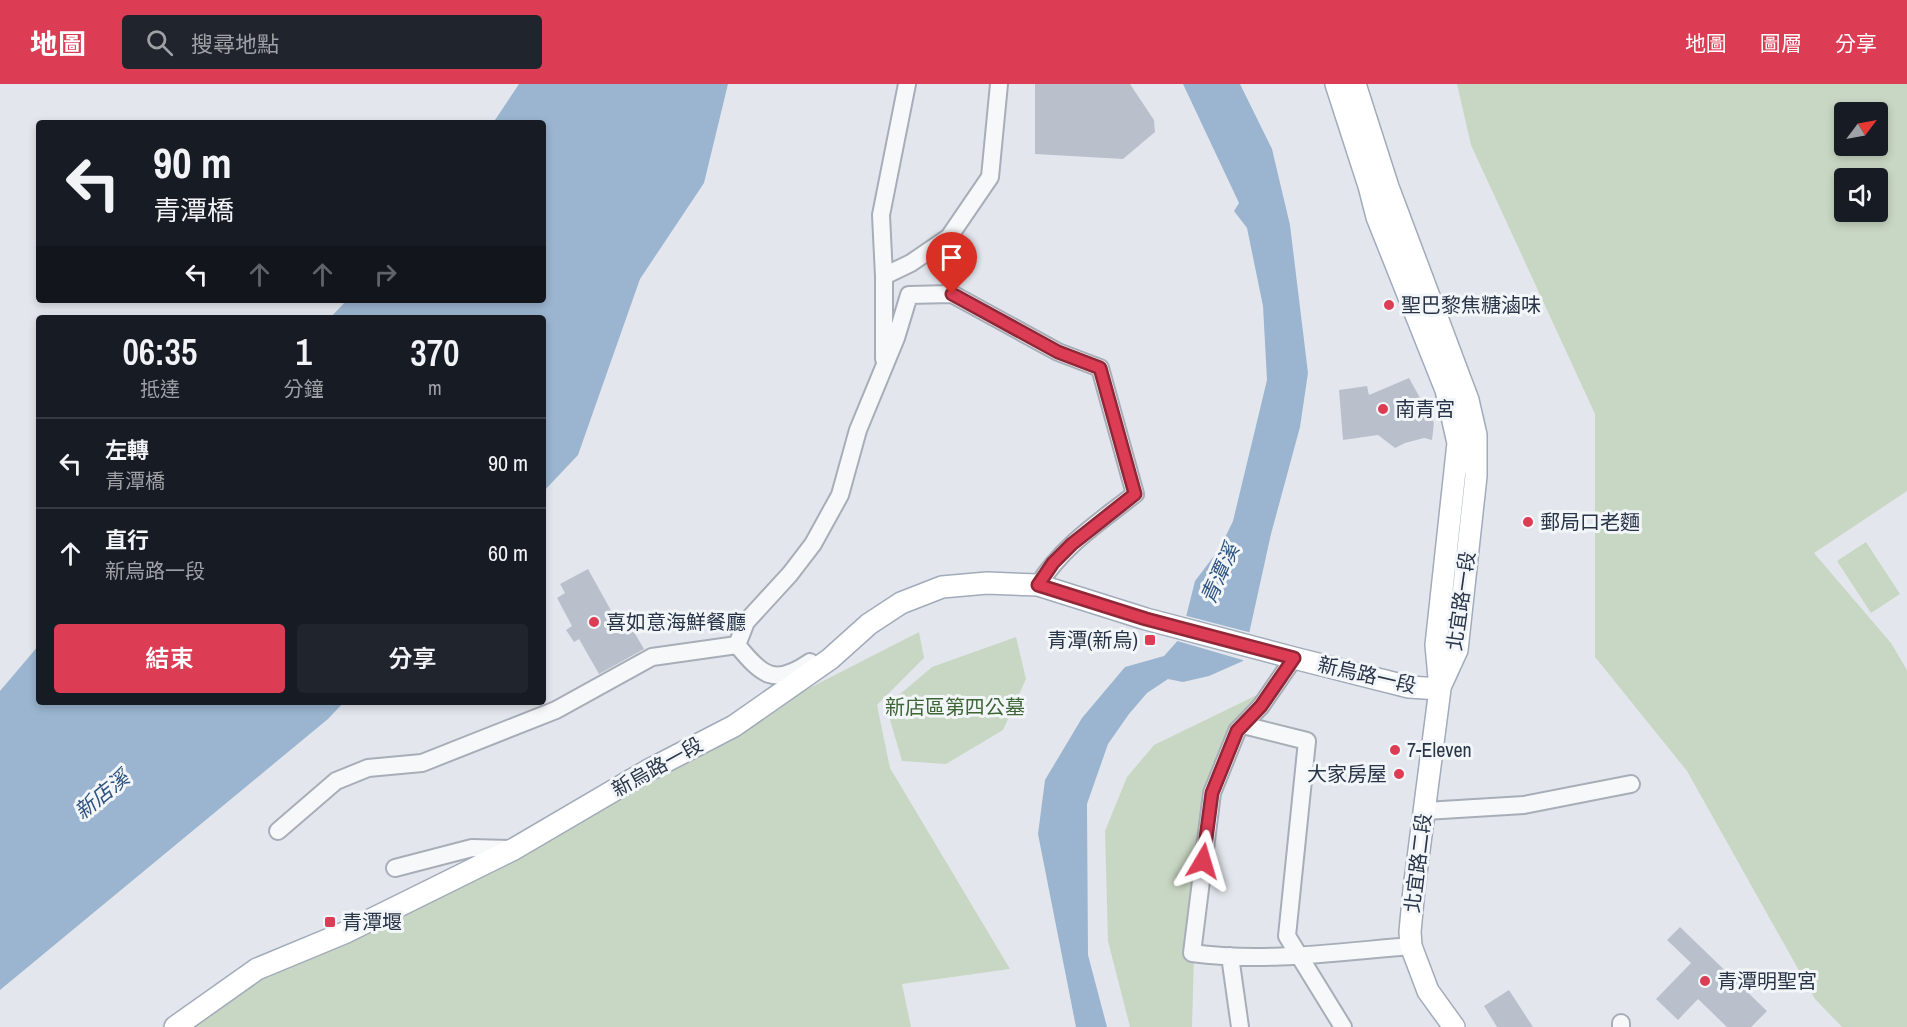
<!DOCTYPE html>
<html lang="zh-TW">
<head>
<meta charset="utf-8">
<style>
	:root { --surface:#171b24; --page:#20242c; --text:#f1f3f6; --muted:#9ea1a6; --line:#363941; --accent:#dd3c55 }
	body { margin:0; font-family:"Archivo Narrow","Noto Sans TC",sans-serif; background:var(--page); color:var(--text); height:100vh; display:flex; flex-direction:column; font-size:22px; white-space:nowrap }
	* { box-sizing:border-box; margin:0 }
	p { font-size:20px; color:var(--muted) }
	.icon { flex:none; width:33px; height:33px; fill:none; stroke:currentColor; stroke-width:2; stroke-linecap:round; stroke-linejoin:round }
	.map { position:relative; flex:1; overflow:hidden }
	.sheet { position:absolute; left:36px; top:231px; width:510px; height:390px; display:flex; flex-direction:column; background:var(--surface); border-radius:6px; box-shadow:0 3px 9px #0003 }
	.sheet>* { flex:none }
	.hud { position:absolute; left:36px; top:36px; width:510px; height:183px; border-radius:6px; box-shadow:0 3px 9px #0003; background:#171b24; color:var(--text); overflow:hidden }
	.needle { width:39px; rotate:58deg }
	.tools { position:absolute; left:1834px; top:18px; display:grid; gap:12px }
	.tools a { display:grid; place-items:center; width:54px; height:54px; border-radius:6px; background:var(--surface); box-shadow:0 3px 9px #0003; font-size:30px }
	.pin { position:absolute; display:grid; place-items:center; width:51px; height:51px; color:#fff; margin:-62px -26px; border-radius:50% 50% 50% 0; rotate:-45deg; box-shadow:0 0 6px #0007 }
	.pin .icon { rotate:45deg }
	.me { position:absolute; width:66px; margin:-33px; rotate:7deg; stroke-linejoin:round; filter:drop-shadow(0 0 4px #0008) }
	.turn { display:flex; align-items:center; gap:21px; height:126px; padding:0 18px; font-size:27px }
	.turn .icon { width:78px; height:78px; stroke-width:2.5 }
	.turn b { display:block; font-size:42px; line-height:51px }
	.lanes { display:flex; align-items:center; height:57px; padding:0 18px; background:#0003; justify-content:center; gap:30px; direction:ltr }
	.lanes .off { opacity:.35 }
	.eta { display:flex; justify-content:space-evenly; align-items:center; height:102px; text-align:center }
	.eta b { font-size:36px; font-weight:600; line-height:42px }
	.action { display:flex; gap:12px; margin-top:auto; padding:12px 18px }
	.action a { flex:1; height:69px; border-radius:6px; background:var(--accent); color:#fff; font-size:24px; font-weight:600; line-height:69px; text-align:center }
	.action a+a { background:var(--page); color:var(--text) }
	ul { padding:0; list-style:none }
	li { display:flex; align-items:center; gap:18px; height:90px; padding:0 18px; border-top:2px solid var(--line) }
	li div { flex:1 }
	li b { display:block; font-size:22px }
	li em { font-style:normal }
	header { display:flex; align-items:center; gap:36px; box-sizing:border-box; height:84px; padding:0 30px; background:var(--accent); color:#fff }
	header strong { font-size:28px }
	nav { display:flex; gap:33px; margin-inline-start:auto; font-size:21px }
	.search { width:420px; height:54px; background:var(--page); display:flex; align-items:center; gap:15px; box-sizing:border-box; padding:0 21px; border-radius:6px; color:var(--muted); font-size:22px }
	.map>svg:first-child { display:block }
</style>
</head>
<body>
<header>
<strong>地圖</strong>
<div class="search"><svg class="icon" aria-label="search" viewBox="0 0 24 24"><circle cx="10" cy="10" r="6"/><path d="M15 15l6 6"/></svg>搜尋地點</div>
<nav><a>地圖</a><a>圖層</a><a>分享</a></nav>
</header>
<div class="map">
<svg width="1907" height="943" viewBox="0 0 1907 943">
	<rect width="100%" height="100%" fill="#e3e7ed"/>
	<path fill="#c8d7c3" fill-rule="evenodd" d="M1457 0H1907V407L1814 469 1891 559 1907 586V943H1842L1815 915 1687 687 1595 573V330L1471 61ZM1845 28H1878V62H1845ZM1845 94H1878V128H1845Z
		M1866 458 1900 510 1871 529 1837 477Z
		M919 548 924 574 877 621 890 684 1010 885 902 900 911 943H187L273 878Z
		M1016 553 1026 595 1003 646 946 680 902 677 886 622 932 583Z
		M1261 609 1210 727 1195 835 1192 943H1130L1108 857 1105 747 1127 693 1154 661Z"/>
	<path fill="#9bb5d0" d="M519 0H728L704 99 640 195 578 371 543 408V234H330L347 216H543V39H493Z
		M1183 0H1240L1272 65 1290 141 1308 289 1300 343 1271 450 1243 577 1209 592 1183 598 1168 595 1147 609 1129 630 1108 660 1087 720 1088 871 1107 943H1076L1038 750 1045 696 1082 634 1125 583 1164 572 1181 553 1195 497 1220 464 1233 437 1267 296 1263 222 1247 144 1234 127 1239 119Z
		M39 561V618H344L328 635 0 906V607Z"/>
	<path fill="#e3e7ed" d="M1183 531 1252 549 1246 577 1174 556 1178 551Z"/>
	<path fill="#bac0cb" d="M1035 0H1130L1154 36 1155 48 1123 75 1035 70Z
		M1409 294 1434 339 1432 356 1424 354 1405 359 1395 364 1378 351 1343 356 1339 306 1367 302 1369 311Z
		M588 485 619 541 627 536 644 565 599 590 579 555 574 558 566 546 572 542 557 514 565 509 560 500Z
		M1680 843 1767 927 1751 943H1727L1698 915 1678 936 1656 915 1691 879 1667 856Z
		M1509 906 1533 943H1497L1484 922Z"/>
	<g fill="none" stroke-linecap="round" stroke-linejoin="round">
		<defs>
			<path id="minor" d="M884 192 911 179 949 153 990 93 999 0
				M884 275V192L881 131 907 0
				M1294 574 1261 622 1237 647 1212 709 1192 869C1265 879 1338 868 1411 862
				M810 578C774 603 762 591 737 561L746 538 790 490 813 460 840 411 858 346 896 254 909 211 952 210 1058 268 1100 284 1135 410C1098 439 1064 461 1038 501
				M1243 641 1307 657 1287 852 1343 943
				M1425 727 1524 721 1631 700
				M278 747 336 697 368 684 422 679 556 626 652 573 737 561
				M395 784 472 764 513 765
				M1230 872 1240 943
				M1621 943V939"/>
			<path id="major" d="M1336 0 1369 102 1377 133 1446 306 1458 359 1436 561 1440 605 1414 805 1410 848 1411 862 1428 907 1454 943
				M1355 0 1388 103 1468 316 1476 351V392L1457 566 1441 601
				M175 943 257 885 344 849 514 765 647 687 734 642 830 575 869 540 901 519 942 503 987 499 1038 501 1146 535 1294 574 1409 603 1440 605"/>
		</defs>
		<use href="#minor" stroke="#a7aeb8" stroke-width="20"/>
		<use href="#major" stroke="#a1abba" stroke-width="24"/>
		<use href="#minor" stroke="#f7f8fa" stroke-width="16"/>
		<use href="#major" stroke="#fff" stroke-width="21"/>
	</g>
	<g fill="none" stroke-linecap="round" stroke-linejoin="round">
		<defs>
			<path id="route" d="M952 210 1058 268 1100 284 1135 410 1072 460 1053 479 1038 501 1146 535 1294 574 1261 622 1237 647 1212 709 1203 777"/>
		</defs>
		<use href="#route" stroke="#902737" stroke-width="15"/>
		<use href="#route" stroke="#dd3c55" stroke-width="10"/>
	</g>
	<g fill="#dd3c55" stroke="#f3f6f9" stroke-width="2">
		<circle cx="1389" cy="221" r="6"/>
		<circle cx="1383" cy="325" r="6"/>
		<circle cx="1528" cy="438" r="6"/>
		<circle cx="594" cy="538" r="6"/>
		<rect x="1144" y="550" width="12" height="12" rx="3"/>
		<circle cx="1395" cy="666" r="6"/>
		<circle cx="1399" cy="690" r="6"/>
		<rect x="324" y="832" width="12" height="12" rx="3"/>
		<circle cx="1705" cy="897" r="6"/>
	</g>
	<g text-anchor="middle" stroke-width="6" stroke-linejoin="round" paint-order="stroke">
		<g font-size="20" fill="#283447" stroke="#f3f6f9" text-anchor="start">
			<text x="1401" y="228">聖巴黎焦糖滷味</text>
			<text x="1395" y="332">南青宮</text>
			<text x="1540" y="445">郵局口老麵</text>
			<text x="606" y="545">喜如意海鮮餐廳</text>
			<text x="1138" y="563" text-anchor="end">青潭(新烏)</text>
			<text x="1407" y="673">7-Eleven</text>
			<text x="1387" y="697" text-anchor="end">大家房屋</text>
			<text x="342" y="845">青潭堰</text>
			<text x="1717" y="904">青潭明聖宮</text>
		</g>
		<g font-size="20" fill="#283447" stroke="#f3f6f9">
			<text transform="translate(1461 517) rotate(-82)" y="7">北宜路一段</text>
			<text transform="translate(1367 591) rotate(13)" y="7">新烏路一段</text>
			<text transform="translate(657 683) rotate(-29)" y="7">新烏路一段</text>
			<text transform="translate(1418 779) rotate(-83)" y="7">北宜路二段</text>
		</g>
		<g font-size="20" fill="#3e6534" stroke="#f3f6f9">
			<text x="955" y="630">新店區第四公墓</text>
		</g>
		<g font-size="21" font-style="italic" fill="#2d5380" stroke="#f3f6f9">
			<text transform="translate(1220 490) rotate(-66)" y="7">青潭溪</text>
			<text transform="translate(102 711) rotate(-39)" y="7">新店溪</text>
		</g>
	</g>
</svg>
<div class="tools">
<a><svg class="needle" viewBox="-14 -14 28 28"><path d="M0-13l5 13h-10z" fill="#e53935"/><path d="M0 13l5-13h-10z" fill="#9ea1a6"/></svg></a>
<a><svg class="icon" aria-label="sound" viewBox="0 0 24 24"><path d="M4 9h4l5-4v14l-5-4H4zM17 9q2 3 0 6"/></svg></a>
</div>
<div class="pin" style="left:952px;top:210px;background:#d93025"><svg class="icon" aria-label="arrive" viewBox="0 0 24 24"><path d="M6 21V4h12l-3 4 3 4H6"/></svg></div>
<svg class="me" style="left:1203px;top:777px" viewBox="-20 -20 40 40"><path d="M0-17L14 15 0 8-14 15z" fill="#dd3c55" stroke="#fff" stroke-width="4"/></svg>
<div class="hud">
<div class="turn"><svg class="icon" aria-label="left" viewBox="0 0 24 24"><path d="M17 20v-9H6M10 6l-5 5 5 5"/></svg><div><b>90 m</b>青潭橋</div></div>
<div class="lanes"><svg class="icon" aria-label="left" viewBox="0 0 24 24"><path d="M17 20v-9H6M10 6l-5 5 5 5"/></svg><svg class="icon off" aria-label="ahead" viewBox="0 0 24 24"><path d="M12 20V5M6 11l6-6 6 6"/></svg><svg class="icon off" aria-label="ahead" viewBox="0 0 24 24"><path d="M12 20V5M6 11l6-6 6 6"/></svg><svg class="icon off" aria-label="right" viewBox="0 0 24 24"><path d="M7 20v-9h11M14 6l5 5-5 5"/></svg></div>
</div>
<section class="sheet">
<div class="eta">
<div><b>06:35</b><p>抵達</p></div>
<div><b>1</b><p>分鐘</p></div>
<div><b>370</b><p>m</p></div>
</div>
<ul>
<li><svg class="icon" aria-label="left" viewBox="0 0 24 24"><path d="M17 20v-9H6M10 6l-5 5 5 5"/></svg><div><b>左轉</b><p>青潭橋</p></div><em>90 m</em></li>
<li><svg class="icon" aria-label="ahead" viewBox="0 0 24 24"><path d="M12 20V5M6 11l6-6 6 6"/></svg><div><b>直行</b><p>新烏路一段</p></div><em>60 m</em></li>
</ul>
<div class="action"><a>結束</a><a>分享</a></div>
</section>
</div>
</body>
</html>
